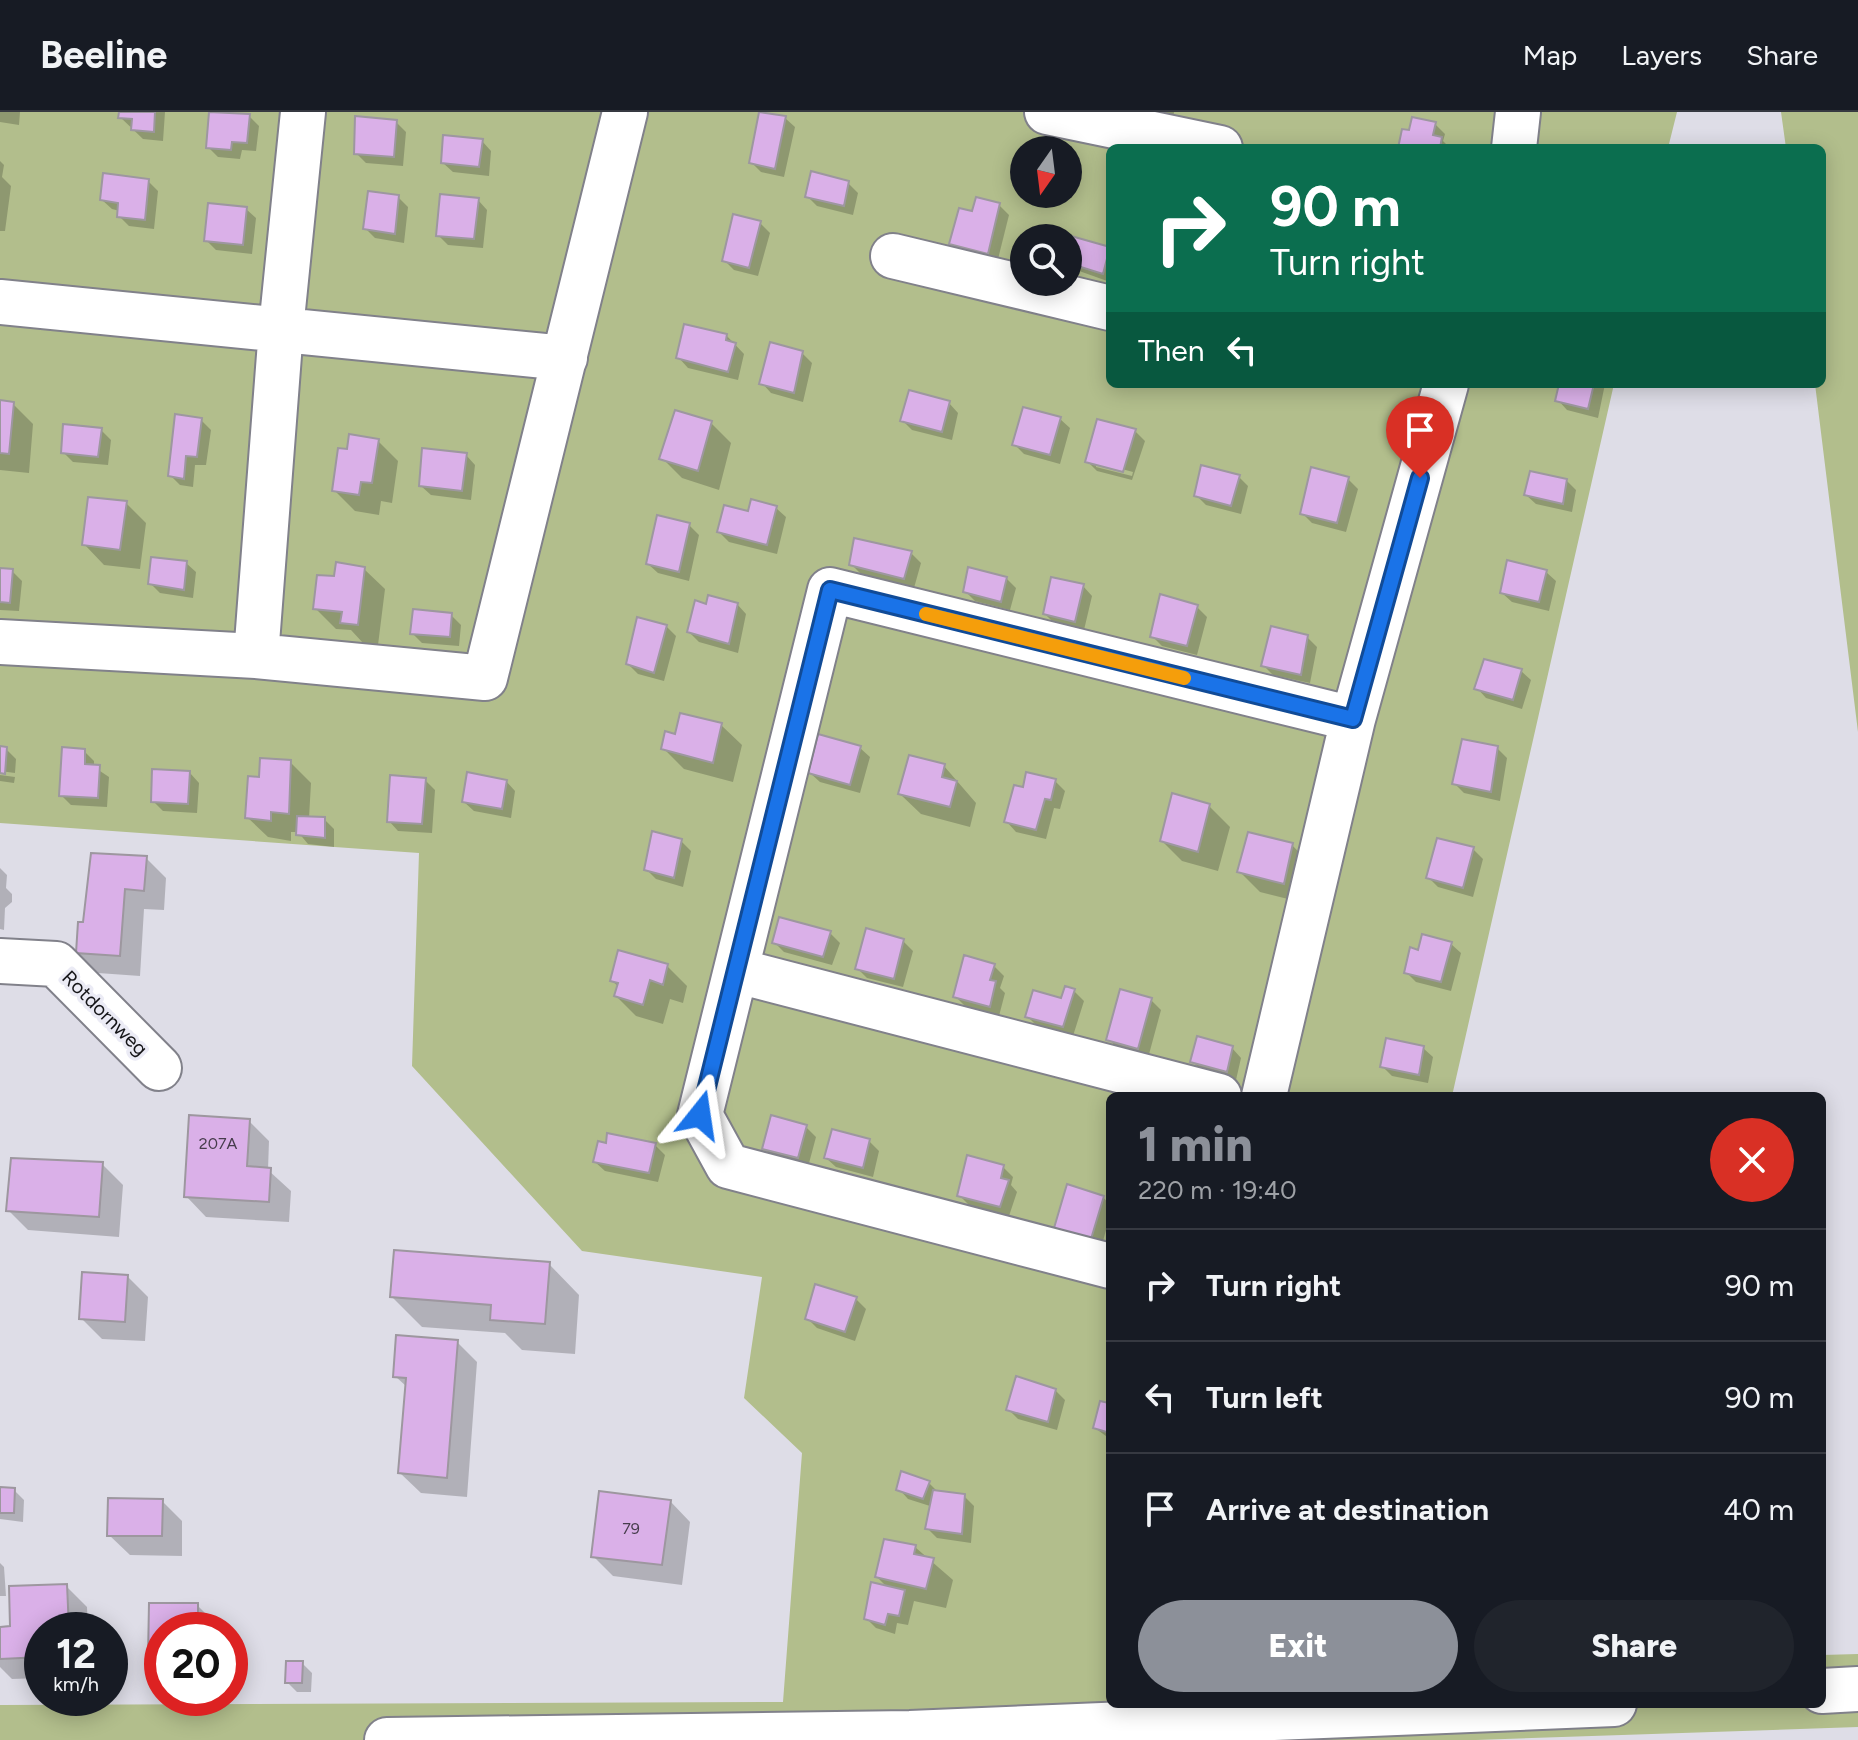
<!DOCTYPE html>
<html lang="en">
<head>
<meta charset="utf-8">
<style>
	:root { --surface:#171b24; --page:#20242c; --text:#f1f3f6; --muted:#9ea1a6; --line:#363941; --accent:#8c9099 }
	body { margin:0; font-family:Figtree,sans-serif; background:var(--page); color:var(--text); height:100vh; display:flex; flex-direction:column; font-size:30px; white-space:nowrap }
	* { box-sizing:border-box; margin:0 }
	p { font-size:26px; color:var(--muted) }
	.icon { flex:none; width:44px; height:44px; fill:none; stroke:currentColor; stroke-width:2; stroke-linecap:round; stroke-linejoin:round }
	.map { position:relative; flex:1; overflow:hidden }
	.side { position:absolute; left:1106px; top:980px; width:720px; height:616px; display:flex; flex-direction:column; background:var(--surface); border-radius:12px; box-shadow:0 4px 20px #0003 }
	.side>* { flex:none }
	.hud { position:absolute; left:1106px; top:32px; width:720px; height:244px; border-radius:12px; box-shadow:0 4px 20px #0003; background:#0b6e4f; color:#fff; overflow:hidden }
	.needle { width:52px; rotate:194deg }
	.buttons { position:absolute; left:1010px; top:24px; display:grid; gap:16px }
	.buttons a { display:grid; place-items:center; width:72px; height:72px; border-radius:50%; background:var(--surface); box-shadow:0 4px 20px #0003; font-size:40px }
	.speed { position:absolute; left:24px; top:1500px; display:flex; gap:16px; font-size:40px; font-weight:700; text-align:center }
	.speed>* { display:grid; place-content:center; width:104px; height:104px; border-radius:50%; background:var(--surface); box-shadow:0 4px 20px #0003; line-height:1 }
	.speed small { font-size:20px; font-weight:400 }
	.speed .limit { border:12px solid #d22; background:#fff; color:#111 }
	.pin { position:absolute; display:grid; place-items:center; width:68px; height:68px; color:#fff; margin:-82px -34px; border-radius:50% 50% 50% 0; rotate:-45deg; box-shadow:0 0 8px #0007 }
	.pin .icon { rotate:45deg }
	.me { position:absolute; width:88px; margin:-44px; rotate:15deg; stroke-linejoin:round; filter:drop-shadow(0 0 6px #0008) }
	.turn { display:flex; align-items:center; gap:28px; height:168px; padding:0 32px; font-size:36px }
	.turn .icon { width:104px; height:104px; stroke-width:2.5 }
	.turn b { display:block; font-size:56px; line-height:68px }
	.then { display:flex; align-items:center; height:76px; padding:0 32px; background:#0003; gap:16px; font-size:30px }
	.round { display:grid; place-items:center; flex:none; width:84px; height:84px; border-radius:42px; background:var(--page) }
	.overview { display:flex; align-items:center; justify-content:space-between; height:136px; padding:0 32px }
	h1 { font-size:48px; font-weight:800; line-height:60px; color:var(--accent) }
	.cta { display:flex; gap:16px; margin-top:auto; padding:16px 32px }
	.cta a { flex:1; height:92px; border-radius:48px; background:var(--accent); color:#fff; font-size:32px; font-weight:800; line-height:92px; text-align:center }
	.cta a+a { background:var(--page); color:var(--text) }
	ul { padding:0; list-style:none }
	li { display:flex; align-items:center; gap:24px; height:112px; padding:0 32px; border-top:2px solid var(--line) }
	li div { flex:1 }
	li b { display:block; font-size:30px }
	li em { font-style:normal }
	header { display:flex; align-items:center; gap:48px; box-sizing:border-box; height:112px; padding:0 40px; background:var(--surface); border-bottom:2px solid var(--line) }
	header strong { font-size:38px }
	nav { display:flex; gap:44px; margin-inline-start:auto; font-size:28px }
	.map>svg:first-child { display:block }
</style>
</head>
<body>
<header>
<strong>Beeline</strong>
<nav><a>Map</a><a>Layers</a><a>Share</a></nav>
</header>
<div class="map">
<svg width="1858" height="1628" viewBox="0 0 1858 1628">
	<rect width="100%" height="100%" fill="#dedde7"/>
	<path fill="#b2be8c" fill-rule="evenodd" d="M0 0H1677L1668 36H1110V272H1614L1452 984H1110V1592H1822V1543L1858 1542V1615L1476 1628H0V1593L783 1590 802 1341 744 1286 762 1165 582 1139 412 954 419 741 0 711ZM1024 38H1068V82H1024ZM1024 126H1068V170H1024Z
		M1781 0H1858V620L1815 272H1822V36H1786Z"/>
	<path fill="#0003" fill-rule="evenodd" d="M0 0H20L19 13 0 10Z
		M121 0H165L163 29 143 27 120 5Z
		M211 0 249 4 259 14 256 39 242 38 240 47 218 45 208 35Z
		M761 0 785 6 795 15 784 65 761 60 751 50Z
		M1149 0H1174L1173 6Z
		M396 10 406 20 403 54 366 51 356 41Z
		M1435 12 1445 22 1443 29 1450 36H1400L1411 21Z
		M482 29 491 39 489 64 453 60 443 51Z
		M0 49 4 53 2 65 11 74 5 119H0Z
		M148 69 158 79 154 117 129 114 119 104 120 99 112 97 102 88Z
		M848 71 858 81 853 103 817 94 807 84Z
		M398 85 408 95 404 131 375 126 365 116Z
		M478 88 487 98 483 136 448 133 438 123Z
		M999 93 1009 103 997 151 961 141 952 131 974 101Z
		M246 97 256 106 252 142 216 138 206 128Z
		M760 111 770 121 758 164 734 158 724 148Z
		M1065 124 1110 137V170L1068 155Z
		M726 223 744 242 738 268 688 256 679 246Z
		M802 241 812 251 803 290 771 281 762 271Z
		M1561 272H1605L1598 306 1567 298 1558 288Z
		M0 290 13 292 33 312 29 361 0 358Z
		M949 291 958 301 952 328 912 318 903 309Z
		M1060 307 1070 316 1060 352 1024 342 1014 332Z
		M201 308 211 318 206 353H195L193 375 180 373 170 363Z
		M711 311 731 331 719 378 682 366 662 346Z
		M101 318 111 328 108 353 73 350 63 340Z
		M1135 319 1145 329 1132 368 1097 359 1087 349ZM1096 350 1133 360 1132 364 1096 355Z
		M378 329 398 349 392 391 381 389 379 403 355 399 334 378 349 340Z
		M466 343 475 353 471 388 431 383 421 374Z
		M1239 365 1248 374 1241 402 1206 393 1196 383Z
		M1348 367 1358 377 1346 420 1312 411 1302 401Z
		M1566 368 1576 378 1572 400 1536 392 1526 383Z
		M126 391 146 411 140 457 104 453 84 432Z
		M776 396 786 405 777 442 729 430 719 420 749 402Z
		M689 413 699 423 689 469 658 461 648 452Z
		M911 441 921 451 914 476 861 462 851 452Z
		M186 451 196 460 193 486 160 481 150 471Z
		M364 457 385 477 378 533 363 531 351 518 336 517 315 496 336 466Z
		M0 458 12 459 22 469 19 499 0 498Z
		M1546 460 1556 469 1549 499 1512 490 1502 481Z
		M1006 466 1016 476 1010 498 975 489 965 479Z
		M1083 474 1092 484 1084 518 1055 512 1045 502Z
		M737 492 746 502 738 541 699 530 689 520 708 494Z
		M1197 495 1207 505 1197 543 1162 534 1152 524Z
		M451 503 461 513 459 534 422 531 412 521Z
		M666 514 676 524 664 569 638 562 628 552Z
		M1307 525 1317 535 1310 571 1273 563 1263 553Z
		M1521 559 1531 568 1522 597 1486 586 1477 576Z
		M721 613 742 633 733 670 684 657 663 636Z
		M0 636 6 637 16 647 15 661 0 659Z
		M860 636 870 645 860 681 820 670 810 661Z
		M1497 636 1507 646 1500 689 1464 681 1454 671Z
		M84 639 94 649V655L109 665 107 695 71 693 61 683Z
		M290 650 311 671 309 706 324 707 334 717V735L308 732 298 720H291V729L268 725 247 705 261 667Z
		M944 654 976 691 970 715 921 702 900 682Z
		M190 661 199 671 197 701 163 699 153 689Z
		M0 663 15 665 14 671 0 669Z
		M425 668 435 678 432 721 398 719 389 709Z
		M506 669 515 679 511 706 474 699 464 690Z
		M1055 669 1065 679 1060 697 1054 696 1046 727 1016 720 1007 710Z
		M1209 694 1230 715 1218 759 1182 749 1162 729Z
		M681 729 691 739 683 775 656 767 646 757Z
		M1292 733 1312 754 1304 791 1260 780 1239 759Z
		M1473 737 1483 747 1473 785 1438 775 1428 765Z
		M146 746 166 766 164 798 144 797 140 864 98 861 78 841 84 812Z
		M0 756 7 763 6 776 12 782V790L5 796 4 818 0 817Z
		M830 821 840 831 832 853 784 840 774 830Z
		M903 829 913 839 903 875 867 866 857 856Z
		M1451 832 1461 841 1451 879 1416 870 1406 860 1420 840Z
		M667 854 687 874 683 891 670 887 663 912 636 904 616 884 619 875 612 869Z
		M994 854 1004 864 1000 876 1005 881 999 904 965 894 955 884Z
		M1074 879 1084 889 1073 924 1037 914 1027 904 1062 889Z
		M1151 888 1161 898 1148 946 1118 937 1109 927Z
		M1232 936 1241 946 1236 968 1202 959 1192 949Z
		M1423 936 1433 945 1428 971 1392 964 1382 954Z
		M249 1009 269 1029 268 1058 291 1079 289 1110 206 1105 186 1084Z
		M806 1015 816 1025 808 1055 774 1046 764 1036Z
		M869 1029 879 1039 873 1065 836 1055 826 1046Z
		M655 1033 665 1043 658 1070 605 1059 595 1050Z
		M102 1052 123 1073 119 1125 28 1118 8 1098Z
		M1003 1055 1013 1065 1011 1073 1017 1080 1009 1104 969 1093 959 1083Z
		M1103 1085 1110 1093V1104L1101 1136 1066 1126 1057 1116Z
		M549 1152 579 1183 575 1242 522 1238 505 1221 422 1215 392 1185Z
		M127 1164 148 1185 145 1229 102 1227 81 1206Z
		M856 1187 866 1197 855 1229 817 1216 807 1206Z
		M457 1230 477 1250 467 1385 421 1381 400 1361 407 1275 395 1264Z
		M1055 1278 1065 1288 1057 1318 1018 1307 1009 1298Z
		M1110 1294V1327L1095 1316Z
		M929 1371 939 1381 964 1384 974 1394 971 1431 937 1426 927 1416 930 1394 908 1387 899 1377Z
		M0 1377 14 1378 24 1388 23 1410 0 1407Z
		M162 1389 182 1409V1444L130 1443 109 1423Z
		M670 1389 690 1410 682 1473 613 1464 593 1444Z
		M915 1435 953 1468 946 1496 914 1489 908 1513 897 1511 895 1522 876 1516 866 1506 888 1476 877 1465Z
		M0 1451 4 1455 6 1484H0Z
		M66 1474 87 1495 88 1518H42V1566L12 1567 0 1555V1517L12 1516Z
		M151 1493H197L217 1513V1518H162V1557L150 1546Z
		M302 1551 312 1561 311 1580H297L287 1570Z"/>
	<path fill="#dab0e8" stroke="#9d979f" stroke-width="2" d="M119 0H155L154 20 131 18 132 7 118 6Z
		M209 0 250 2 247 31 232 30 231 38 206 36Z
		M759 0 786 4 775 57 749 51Z
		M355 4 397 8 394 45 354 42Z
		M1412 5 1436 10 1433 23 1442 25 1440 36H1398L1402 17 1409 18Z
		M443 23 483 27 479 55 441 51Z
		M811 59 849 69 844 94 805 85Z
		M103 61 149 67 145 108 117 105 118 91 100 88Z
		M368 79 399 83 395 122 363 117Z
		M440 82 479 86 474 127 436 124Z
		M976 85 1000 91 988 142 949 132 959 96 972 99Z
		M208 91 247 95 243 133 204 129Z
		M733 102 761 109 749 156 722 149Z
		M1064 122 1110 135 1103 162 1068 151V126H1063Z
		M684 212 727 222 726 228 736 231 728 260 676 246Z
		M770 230 803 239 794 281 759 272Z
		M1559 272H1594L1588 297 1555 289Z
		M909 278 950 289 942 320 900 309Z
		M0 288 14 290 9 342 0 341Z
		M1023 295 1061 305 1050 343 1012 333Z
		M675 298 712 309 698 359 659 347Z
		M175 302 202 306 197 345 186 344 184 367 168 364Z
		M1097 307 1136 317 1123 360 1085 350Z
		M63 312 102 316 98 345 61 341Z
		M349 322 379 327 372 371 361 370 359 383 332 379 338 336 347 337Z
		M422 336 467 341 462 379 419 374Z
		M1201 353 1240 363 1231 394 1194 384Z
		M1311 355 1349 365 1337 411 1300 402Z
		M1530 359 1567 367 1563 392 1524 383Z
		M88 385 127 389 120 438 82 433Z
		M751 387 777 394 767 433 717 420 724 393 748 399Z
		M657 403 690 411 679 460 646 452Z
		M854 426 912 439 904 467 849 453Z
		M151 445 187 449 184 478 148 472Z
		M1507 448 1547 458 1539 490 1500 481Z
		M336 450 365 455 358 513 340 511 342 500 313 497 317 463 334 464Z
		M968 455 1007 465 1001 490 963 480Z
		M0 456 13 457 10 491 0 490Z
		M1051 465 1084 472 1075 510 1043 502Z
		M1160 482 1198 493 1187 534 1150 525Z
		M708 483 738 491 729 532 687 520 695 488 706 492Z
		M413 497 452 501 450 525 410 522Z
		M637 505 667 513 654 561 626 552Z
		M1271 514 1308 523 1301 563 1261 554Z
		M1484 547 1522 557 1513 588 1474 577Z
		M680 601 722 611 713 651 661 637 665 619 675 622Z
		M818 622 861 634 850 673 808 661Z
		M1462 627 1498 634 1491 680 1452 672Z
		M0 634 7 635 5 662 0 661Z
		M62 635 85 637V652L100 653 98 686 59 684Z
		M909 643 945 652 942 665 957 669 950 695 898 682Z
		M260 646 291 648 289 702 271 700V709L245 706 248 664 259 665Z
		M152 657 190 659 188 692 151 690Z
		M467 660 507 668 502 697 462 690Z
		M1026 660 1056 667 1051 688 1045 687 1036 718 1004 710 1014 673 1023 675Z
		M390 663 426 666 422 712 387 710Z
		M1172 681 1210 692 1198 740 1160 729Z
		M297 704 325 705V726L296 723Z
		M652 719 682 727 674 766 644 758Z
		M1248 720 1293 731 1284 772 1237 760Z
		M1437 726 1474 735 1463 776 1426 766Z
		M91 741 147 744 144 779 125 777 120 844 76 841 78 810H83Z
		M779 805 831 819 823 845 772 831Z
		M866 816 904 827 894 867 855 857Z
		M1422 822 1452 830 1441 870 1404 861 1410 835 1418 838Z
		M618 838 668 852 663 873 650 868 643 893 614 884 618 871 610 869Z
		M964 843 995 852 990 868 996 869 990 895 953 885Z
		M1065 874 1075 877 1063 915 1025 905 1033 878 1061 886Z
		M1120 877 1152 886 1138 937 1106 928Z
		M1197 924 1233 934 1227 960 1190 950Z
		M1386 926 1424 934 1419 963 1380 955Z
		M189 1003 250 1007 247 1054 271 1056 269 1090 184 1085Z
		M771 1003 807 1013 798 1046 762 1037Z
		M832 1017 870 1027 863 1056 824 1046Z
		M607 1021 656 1031 649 1061 593 1050 598 1029 606 1031Z
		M967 1043 1004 1053 1001 1066 1009 1068 1000 1095 957 1084Z
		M11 1046 103 1050 99 1105 6 1099Z
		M1067 1072 1104 1084 1091 1127 1054 1116Z
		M394 1138 550 1150 545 1212 490 1208 491 1193 390 1185Z
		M82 1160 128 1163 125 1210 79 1207Z
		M815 1172 857 1185 845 1220 805 1207Z
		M396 1223 458 1228 447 1366 398 1361 406 1266 393 1265Z
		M1016 1264 1056 1277 1048 1310 1006 1298Z
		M1110 1286V1321L1093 1316 1100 1289 1109 1291Z
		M901 1359 930 1369 923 1387 896 1378Z
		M0 1375 15 1376 14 1401H0Z
		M933 1378 965 1382 962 1422 925 1417Z
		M599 1379 671 1388 662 1453 591 1445Z
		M108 1386 163 1387 162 1424H107Z
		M884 1427 916 1433 914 1442 934 1446 926 1477 875 1465Z
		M871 1470 905 1478 899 1504 888 1502 885 1513 864 1507Z
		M67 1472 69 1518H42V1545L0 1547V1515L10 1514 9 1474Z
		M149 1491H198V1518H162V1546H148Z
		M286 1549H303L302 1571H285Z"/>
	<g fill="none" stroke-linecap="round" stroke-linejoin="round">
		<defs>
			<path id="minor" d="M1047 0 1220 36
				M1514 36 1518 0
				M893 144 1110 196
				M0 190 565 246
				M0 530 256 544 485 566 625 0
				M256 544 281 217 303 0
				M0 849 56 852 159 956
				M738 859 1219 984
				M1264 984 1353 607 1446 272
				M1110 1154 728 1054 700 1003 830 478 1353 607
				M1822 1579 1858 1577
				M387 1628 910 1621 1614 1592"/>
		</defs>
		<use href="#minor" stroke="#81818a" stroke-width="48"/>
		<use href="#minor" stroke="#fff" stroke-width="44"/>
	</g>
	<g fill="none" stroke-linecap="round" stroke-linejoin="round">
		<defs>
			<path id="route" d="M700 1003 830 478 1353 607 1420 366"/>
		</defs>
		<use href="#route" stroke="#114b97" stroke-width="20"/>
		<use href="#route" stroke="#1a73e8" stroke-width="14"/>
		<path stroke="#f59e0b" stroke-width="14" d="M926 502 1184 566"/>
	</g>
	<g text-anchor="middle" stroke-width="7" stroke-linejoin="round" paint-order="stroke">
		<g font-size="16" fill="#463c4c">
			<text x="218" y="1037">207A</text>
			<text x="631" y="1422">79</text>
		</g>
		<g font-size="20" fill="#151518" stroke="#ebebf5">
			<text transform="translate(105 901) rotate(45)" y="7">Rotdornweg</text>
		</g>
	</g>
</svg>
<div class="buttons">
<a><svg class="needle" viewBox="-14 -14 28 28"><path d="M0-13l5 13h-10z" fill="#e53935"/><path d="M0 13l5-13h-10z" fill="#9ea1a6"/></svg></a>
<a><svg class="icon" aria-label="search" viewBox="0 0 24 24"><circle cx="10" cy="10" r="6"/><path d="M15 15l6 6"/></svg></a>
</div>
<div class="speed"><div>12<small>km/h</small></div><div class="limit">20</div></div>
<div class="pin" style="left:1420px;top:366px;background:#d93025"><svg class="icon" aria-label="arrive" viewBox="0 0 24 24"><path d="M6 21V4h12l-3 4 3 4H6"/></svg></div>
<svg class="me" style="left:700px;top:1003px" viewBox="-20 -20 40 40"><path d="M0-17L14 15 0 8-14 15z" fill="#1a73e8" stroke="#fff" stroke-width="4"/></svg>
<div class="hud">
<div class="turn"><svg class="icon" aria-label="right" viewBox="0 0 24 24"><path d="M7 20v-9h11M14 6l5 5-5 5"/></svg><div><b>90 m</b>Turn right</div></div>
<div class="then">Then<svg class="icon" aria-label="left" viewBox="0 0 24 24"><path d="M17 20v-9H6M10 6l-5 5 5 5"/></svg></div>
</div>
<section class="side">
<div class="overview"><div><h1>1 min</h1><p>220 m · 19:40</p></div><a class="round" style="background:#d93025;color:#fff"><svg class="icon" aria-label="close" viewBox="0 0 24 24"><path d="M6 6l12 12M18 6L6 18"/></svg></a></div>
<ul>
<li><svg class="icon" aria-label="right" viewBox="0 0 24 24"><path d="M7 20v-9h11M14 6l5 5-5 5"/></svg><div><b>Turn right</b></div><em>90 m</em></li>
<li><svg class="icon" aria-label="left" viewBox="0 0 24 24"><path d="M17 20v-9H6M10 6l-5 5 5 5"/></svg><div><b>Turn left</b></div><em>90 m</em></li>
<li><svg class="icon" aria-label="arrive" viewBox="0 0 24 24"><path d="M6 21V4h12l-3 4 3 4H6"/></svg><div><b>Arrive at destination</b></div><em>40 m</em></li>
</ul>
<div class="cta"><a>Exit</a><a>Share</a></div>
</section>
</div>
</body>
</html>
